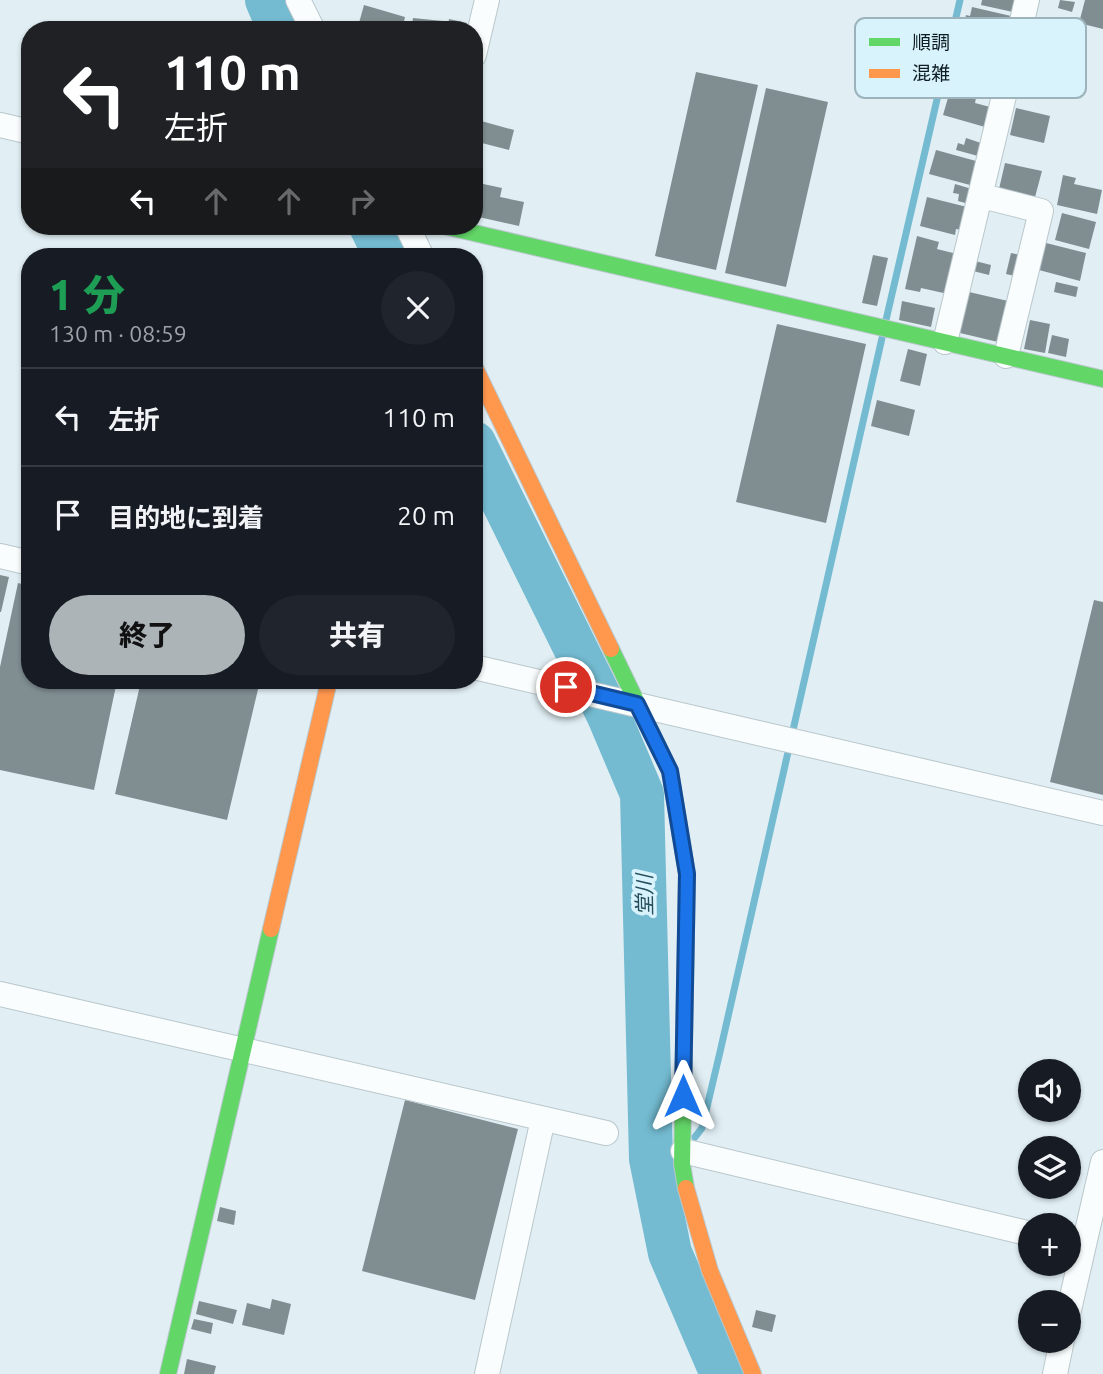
<!DOCTYPE html>
<html lang="ja">
<head>
<meta charset="utf-8">
<style>
	:root { --surface:#171b24; --page:#20242c; --text:#f1f3f6; --muted:#9ea1a6; --line:#363941; --accent:#acb4b8 }
	body { margin:0; font-family:Ubuntu,"Noto Sans JP",sans-serif; background:var(--page); color:var(--text); height:100vh; display:flex; flex-direction:column; font-size:26px; white-space:nowrap }
	* { box-sizing:border-box; margin:0 }
	p { font-size:23px; color:var(--muted) }
	.icon { flex:none; width:38px; height:38px; fill:none; stroke:currentColor; stroke-width:2; stroke-linecap:round; stroke-linejoin:round }
	.map { position:relative; flex:1; overflow:hidden }
	.sheet { position:absolute; left:21px; top:248px; width:462px; height:441px; display:flex; flex-direction:column; background:var(--surface); border-radius:28px; box-shadow:0 2px 5px #0004 }
	.sheet>* { flex:none }
	.banner { position:absolute; left:21px; top:21px; width:462px; height:214px; border-radius:28px; box-shadow:0 2px 5px #0004; background:#202124; color:#fff; overflow:hidden }
	.fabs { position:absolute; left:1018px; top:1059px; display:grid; gap:14px }
	.fabs a { display:grid; place-items:center; width:63px; height:63px; border-radius:50%; background:var(--surface); box-shadow:0 2px 5px #0004; font-size:35px }
	.pin { position:absolute; display:grid; place-items:center; width:60px; height:60px; color:#fff; margin:-30px; border:4px solid #fff; border-radius:50%; box-shadow:0 2px 7px #0007 }
	.me { position:absolute; width:77px; margin:-38px; rotate:0deg; stroke-linejoin:round; filter:drop-shadow(0 0 5px #0008) }
	.turn { display:flex; align-items:center; gap:24px; height:147px; padding:0 28px; font-size:32px }
	.turn .icon { width:91px; height:91px; stroke-width:2.5 }
	.turn b { display:block; font-size:49px; line-height:60px }
	.lanes { display:flex; align-items:center; height:66px; padding:0 28px; background:#0003; justify-content:center; gap:35px; direction:ltr }
	.lanes .off { opacity:.35 }
	.round { display:grid; place-items:center; flex:none; width:74px; height:74px; border-radius:37px; background:var(--page) }
	.headline { display:flex; align-items:center; justify-content:space-between; height:119px; padding:0 28px }
	h1 { font-size:42px; font-weight:800; line-height:52px; color:#1e9e55 }
	.action { display:flex; gap:14px; margin-top:auto; padding:14px 28px }
	.action a { flex:1; height:80px; border-radius:42px; background:var(--accent); color:#111; font-size:28px; font-weight:800; line-height:80px; text-align:center }
	.action a+a { background:var(--page); color:var(--text) }
	ul { padding:0; list-style:none }
	li { display:flex; align-items:center; gap:21px; height:98px; padding:0 28px; border-top:2px solid var(--line) }
	li div { flex:1 }
	li b { display:block; font-size:26px }
	li em { font-style:normal }
	.map>svg:first-child { display:block }
</style>
</head>
<body>
<div class="map">
<svg width="1103" height="1374" viewBox="0 0 1103 1374">
	<rect width="100%" height="100%" fill="#e1eff4"/>
	<g fill="none" stroke-linecap="round" stroke-linejoin="round">
		<path stroke="#74bbd1" stroke-width="7" d="M886 320 960 0
			M695 1137 702 1128 720 1052 882 338
			M651 1159 672 1148"/>
		<path stroke="#74bbd1" stroke-width="44" d="M267 0 280 30
			M371 226 386 257
			M474 443 608 714 642 794 651 1159 670 1253 722 1374"/>
	</g>
	<path fill="#808e92" d="M982 0H1016L1013 12 981 5Z
		M1060 0 1075 2 1072 12 1058 8Z
		M1085 0H1103V29L1079 23Z
		M364 5 405 17 402 30H357Z
		M972 7 1011 16 1005 41 963 31 966 15 970 16Z
		M413 18 443 21 442 30H411Z
		M449 19 467 23 465 30H447Z
		M696 72 758 85 716 270 655 256Z
		M766 88 828 102 786 287 725 273Z
		M950 91 976 98 975 103 990 107 985 127 943 115Z
		M1016 108 1050 116 1044 143 1010 135Z
		M474 119 514 130 509 150 474 141Z
		M966 138 981 143 978 156 956 150 958 143 964 145Z
		M936 150 976 161 970 185 929 174Z
		M1005 163 1042 171 1035 197 999 189Z
		M1063 175 1076 178 1074 184 1102 190 1097 214 1057 205Z
		M474 182 502 188 500 197 524 202 519 226 474 216Z
		M955 184 972 189 969 204 958 201 959 194 953 193Z
		M927 197 967 207 962 230 956 229 955 235 920 226Z
		M1062 213 1096 222 1089 249 1055 240Z
		M917 236 939 242 937 249 957 254 948 294 921 288 920 292 905 289Z
		M1046 243 1086 253 1080 281 1039 270Z
		M1011 253 1020 255 1015 276 1006 274Z
		M873 255 888 258 877 306 862 303Z
		M975 261 991 265 989 275 973 271Z
		M1056 282 1078 287 1076 297 1054 292Z
		M969 292 1008 301 998 342 960 333Z
		M902 301 935 308 931 327 899 320Z
		M1030 320 1050 324 1045 353 1024 349Z
		M777 324 866 344 826 523 736 502Z
		M1052 335 1069 339 1066 357 1048 353Z
		M908 349 927 354 920 386 900 381Z
		M877 400 915 410 909 436 871 426Z
		M0 575 9 577 1 612H0Z
		M18 583 30 586V681H117L94 790 0 770V667Z
		M1094 600 1103 602V795L1050 782Z
		M141 681H260L227 820 115 794Z
		M405 1100 518 1129 475 1300 362 1271Z
		M220 1207 236 1211 234 1225 217 1221Z
		M272 1299 291 1304 284 1335 242 1325 247 1303 270 1309Z
		M199 1301 237 1310 233 1324 196 1314Z
		M756 1310 776 1315 772 1332 752 1327Z
		M194 1319 213 1323 211 1334 191 1329Z
		M187 1359 216 1366 214 1374H184Z"/>
	<g fill="none" stroke-linecap="round" stroke-linejoin="round">
		<defs>
			<path id="street" d="M298 0 313 30
				M474 55 487 0
				M0 125 30 132
				M982 196 1041 211 1006 356
				M407 226 422 257
				M945 342 1027 0
				M0 556 30 563
				M474 667 1103 813
				M0 994 606 1133
				M683 1151 1031 1234
				M1069 1310 1103 1162
				M487 1374 543 1119
				M1055 1374 1062 1340"/>
			<path id="fast" d="M444 226 1103 379
				M611 649 670 771 687 874 682 1164 686 1188
				M168 1374 271 929"/>
			<path id="slow" d="M474 366 611 649
				M271 929 329 681
				M686 1188 710 1271 753 1374"/>
		</defs>
		<use href="#street" stroke="#b9c7cc" stroke-width="26"/>
		<use href="#fast" stroke="#b9c7cc" stroke-width="18"/>
		<use href="#slow" stroke="#b9c7cc" stroke-width="18"/>
		<use href="#street" stroke="#fafdfd" stroke-width="24"/>
		<use href="#fast" stroke="#63d668" stroke-width="16"/>
		<use href="#slow" stroke="#ff974d" stroke-width="16"/>
	</g>
	<g fill="none" stroke-linecap="round" stroke-linejoin="round">
		<defs>
			<path id="route" d="M566 687 637 704 670 771 687 874 683 1096"/>
		</defs>
		<use href="#route" stroke="#114b97" stroke-width="18"/>
		<use href="#route" stroke="#1a73e8" stroke-width="12"/>
	</g>
	<g text-anchor="middle" stroke-width="7" stroke-linejoin="round" paint-order="stroke">
		<g font-size="21" font-style="italic" fill="#254e5c" stroke="#d9f3fc">
			<text transform="translate(645 895) rotate(-91)" y="7">堂川</text>
		</g>
	</g>
	<rect x="855" y="18" width="231" height="80" rx="10" fill="#d9f3fc" stroke="#9cb3bb" stroke-width="2"/>
	<rect x="869" y="38" width="31" height="8" fill="#63d668"/>
	<rect x="869" y="69" width="31" height="9" fill="#ff974d"/>
	<g font-size="19" fill="#0d1d23">
		<text x="912" y="49">順調</text>
		<text x="912" y="80">混雑</text>
	</g>
</svg>
<div class="fabs">
<a><svg class="icon" aria-label="sound" viewBox="0 0 24 24"><path d="M4 9h4l5-4v14l-5-4H4zM17 9q2 3 0 6"/></svg></a>
<a><svg class="icon" aria-label="layers" viewBox="0 0 24 24"><path d="M12 4l9 5-9 5-9-5zM3 14l9 5 9-5"/></svg></a>
<a>+</a>
<a>−</a>
</div>
<div class="pin" style="left:566px;top:687px;background:#d93025"><svg class="icon" aria-label="arrive" viewBox="0 0 24 24"><path d="M6 21V4h12l-3 4 3 4H6"/></svg></div>
<svg class="me" style="left:683px;top:1096px" viewBox="-20 -20 40 40"><path d="M0-17L14 15 0 8-14 15z" fill="#1a73e8" stroke="#fff" stroke-width="4"/></svg>
<div class="banner">
<div class="turn"><svg class="icon" aria-label="left" viewBox="0 0 24 24"><path d="M17 20v-9H6M10 6l-5 5 5 5"/></svg><div><b>110 m</b>左折</div></div>
<div class="lanes"><svg class="icon" aria-label="left" viewBox="0 0 24 24"><path d="M17 20v-9H6M10 6l-5 5 5 5"/></svg><svg class="icon off" aria-label="ahead" viewBox="0 0 24 24"><path d="M12 20V5M6 11l6-6 6 6"/></svg><svg class="icon off" aria-label="ahead" viewBox="0 0 24 24"><path d="M12 20V5M6 11l6-6 6 6"/></svg><svg class="icon off" aria-label="right" viewBox="0 0 24 24"><path d="M7 20v-9h11M14 6l5 5-5 5"/></svg></div>
</div>
<section class="sheet">
<div class="headline"><div><h1>1 分</h1><p>130 m · 08:59</p></div><a class="round"><svg class="icon" aria-label="close" viewBox="0 0 24 24"><path d="M6 6l12 12M18 6L6 18"/></svg></a></div>
<ul>
<li><svg class="icon" aria-label="left" viewBox="0 0 24 24"><path d="M17 20v-9H6M10 6l-5 5 5 5"/></svg><div><b>左折</b></div><em>110 m</em></li>
<li><svg class="icon" aria-label="arrive" viewBox="0 0 24 24"><path d="M6 21V4h12l-3 4 3 4H6"/></svg><div><b>目的地に到着</b></div><em>20 m</em></li>
</ul>
<div class="action"><a>終了</a><a>共有</a></div>
</section>
</div>
</body>
</html>
